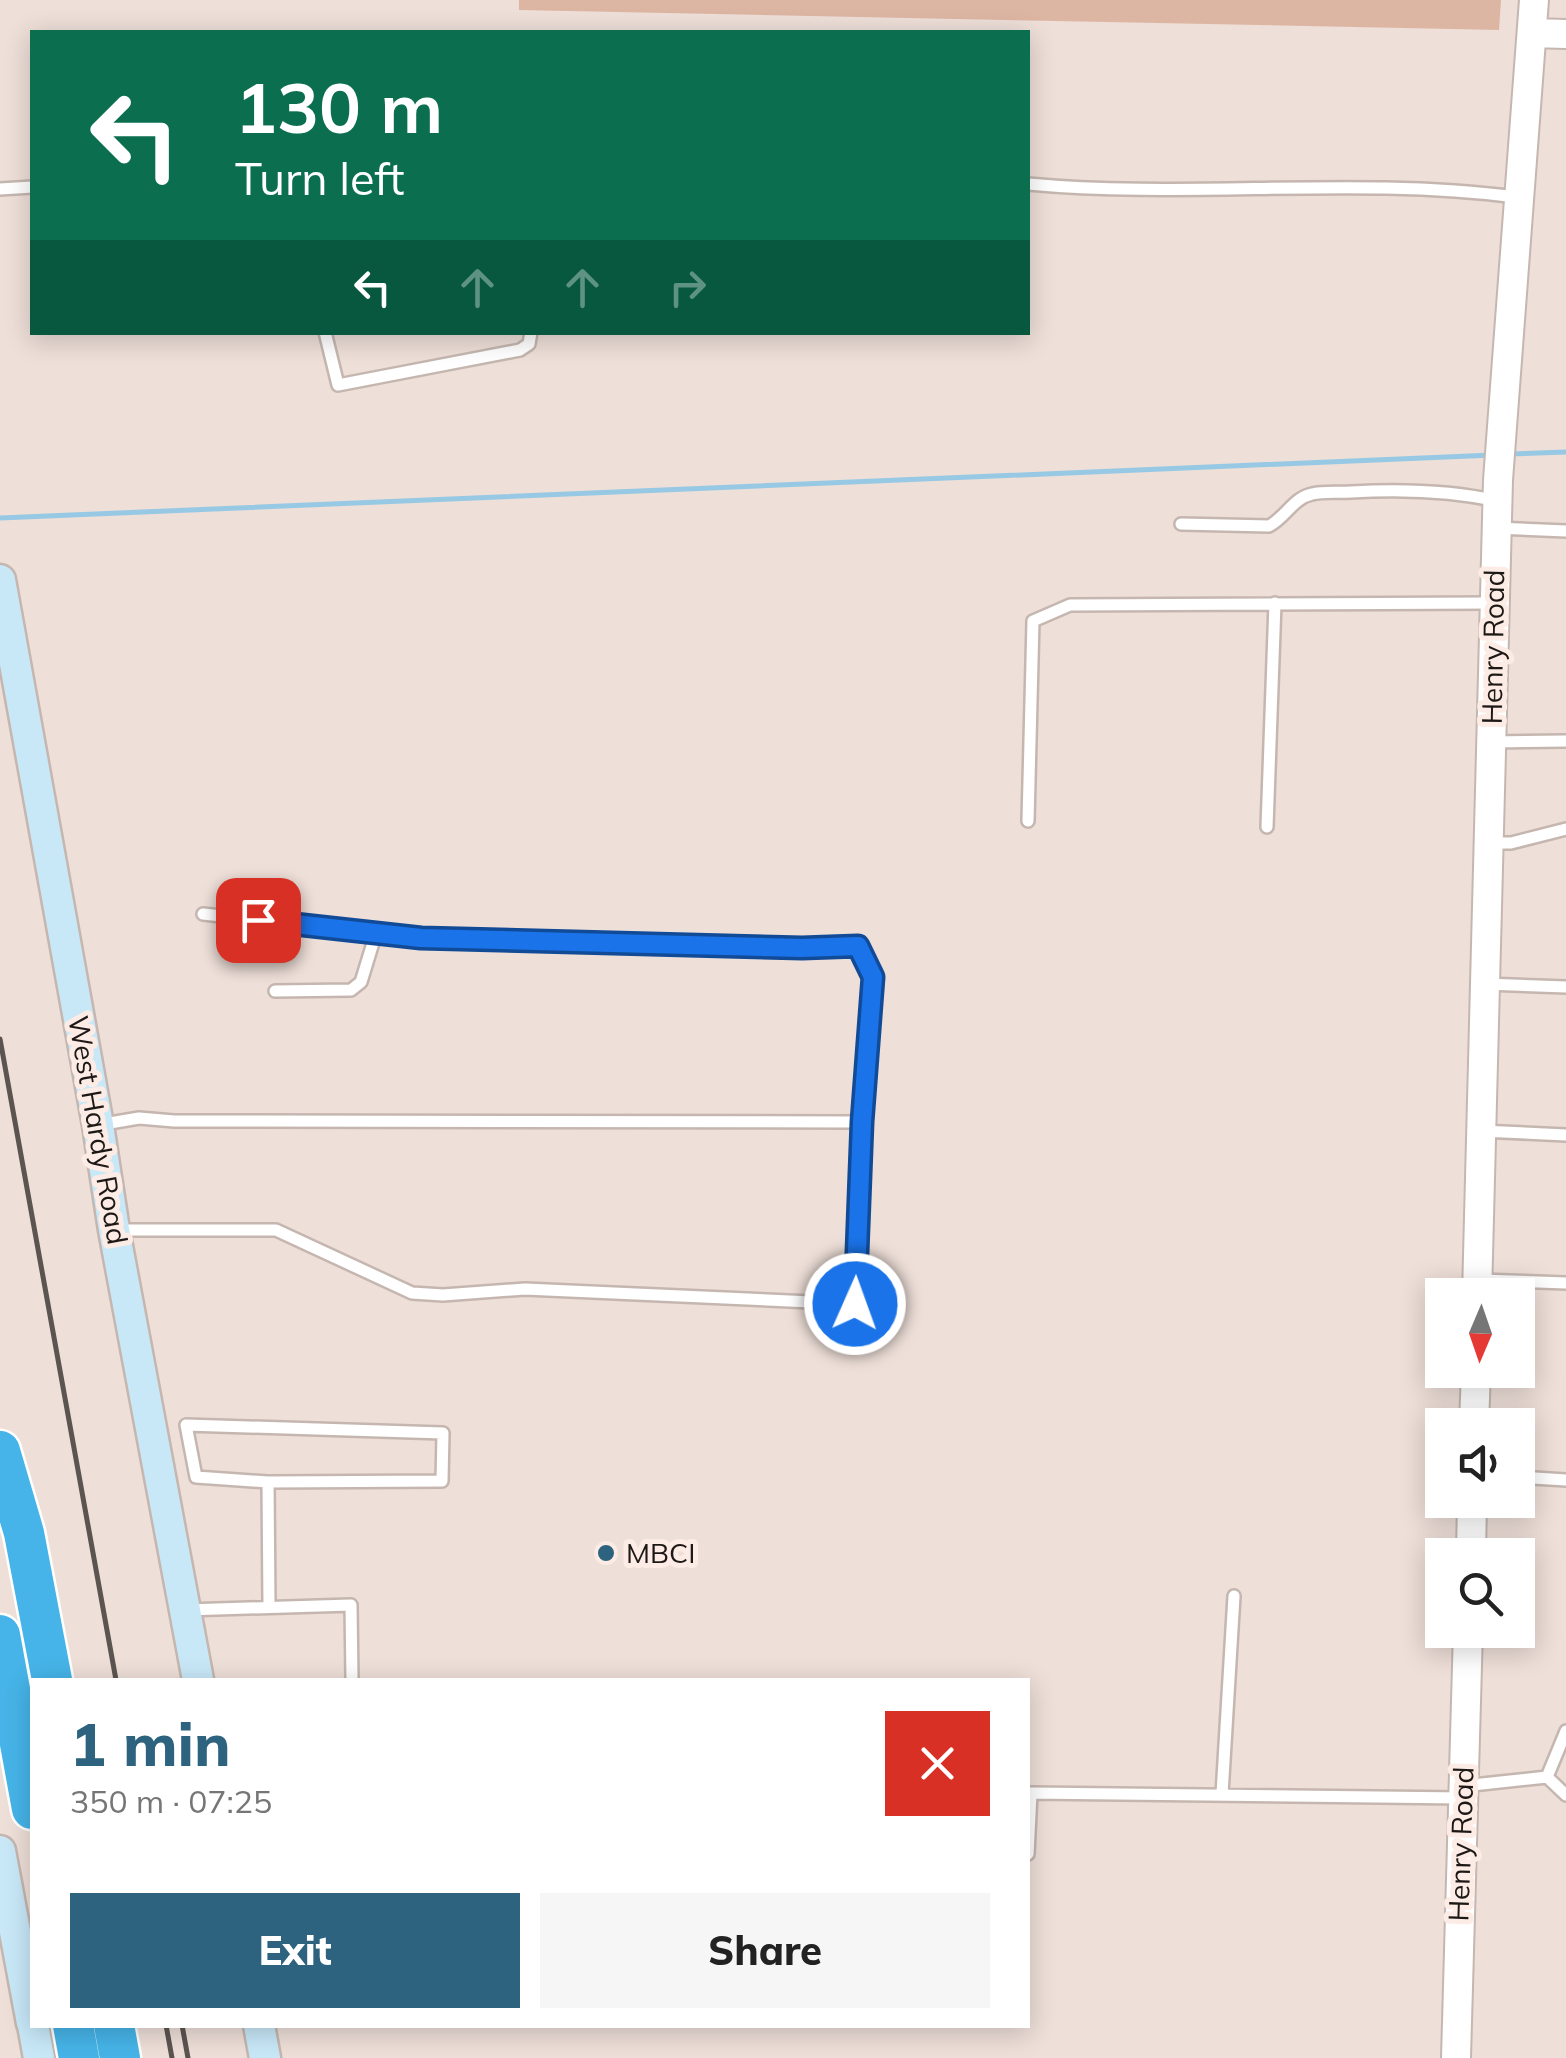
<!DOCTYPE html>
<html lang="en">
<head>
<meta charset="utf-8">
<style>
	:root { --surface:#fff; --page:#f6f6f6; --text:#222; --muted:#767676; --accent:#2d637e }
	body { margin:0; font-family:Mulish,sans-serif; background:var(--page); color:var(--text); height:100vh; display:flex; flex-direction:column; font-size:38px; white-space:nowrap }
	* { box-sizing:border-box; margin:0 }
	p { font-size:32px; color:var(--muted) }
	.icon { flex:none; width:55px; height:55px; fill:none; stroke:currentColor; stroke-width:2; stroke-linecap:round; stroke-linejoin:round }
	.map { position:relative; flex:1; overflow:hidden }
	.side { position:absolute; left:30px; top:1678px; width:1000px; height:350px; display:flex; flex-direction:column; background:var(--surface); border-radius:0px; box-shadow:0 5px 25px #0003 }
	.side>* { flex:none }
	.top-card { position:absolute; left:30px; top:30px; width:1000px; height:305px; border-radius:0px; box-shadow:0 5px 25px #0003; background:#0b6e4f; color:#fff; overflow:hidden }
	.needle { width:65px; rotate:182deg }
	.controls { position:absolute; left:1425px; top:1278px; display:grid; gap:20px }
	.controls a { display:grid; place-items:center; width:110px; height:110px; border-radius:0px; background:var(--surface); box-shadow:0 5px 25px #0003; font-size:50px }
	.pin { position:absolute; display:grid; place-items:center; width:85px; height:85px; color:#fff; margin:-42px; border-radius:20px; box-shadow:0 5px 15px #0006 }
	.me { position:absolute; width:110px; margin:-55px; rotate:2deg; stroke-linejoin:round; filter:drop-shadow(0 0 8px #0008) }
	.turn { display:flex; align-items:center; gap:35px; height:210px; padding:0 40px; font-size:45px }
	.turn .icon { width:130px; height:130px; stroke-width:2.5 }
	.turn b { display:block; font-size:70px; line-height:85px }
	.lanes { display:flex; align-items:center; height:95px; padding:0 40px; background:#0003; justify-content:center; gap:50px; direction:ltr }
	.lanes .off { opacity:.35 }
	.round { display:grid; place-items:center; flex:none; width:105px; height:105px; border-radius:0px; background:var(--page) }
	.overview { display:flex; align-items:center; justify-content:space-between; height:170px; padding:0 40px }
	h1 { font-size:60px; font-weight:800; line-height:75px; color:var(--accent) }
	.button { display:flex; gap:20px; margin-top:auto; padding:20px 40px }
	.button a { flex:1; height:115px; border-radius:0px; background:var(--accent); color:#fff; font-size:40px; font-weight:800; line-height:115px; text-align:center }
	.button a+a { background:var(--page); color:var(--text) }
	.map>svg:first-child { display:block }
</style>
</head>
<body>
<div class="map">
<svg width="1566" height="2058" viewBox="0 0 1566 2058">
	<rect width="100%" height="100%" fill="#eedfd8"/>
	<path fill="#ddb6a3" d="M519 0H1501L1499 30 519 10Z"/>
	<g fill="none" stroke-linecap="round" stroke-linejoin="round">
		<path stroke="#97c9e5" stroke-width="5" d="M1509 454 1566 452
			M0 518 1493 455"/>
		<defs>
			<path id="service" d="M1028 184C1190 199 1355 176 1516 197
				M0 189 32 187
				M325 332 338 385 520 350 529 344 531 332
				M1181 524 1269 526C1286 517 1293 498 1312 494 1324 491 1338 493 1351 492 1401 489 1448 490 1498 501
				M1496 528 1566 531
				M1491 742 1566 741
				M1028 821 1033 621 1070 605 1493 603
				M1267 827 1275 603
				M1488 843H1511L1566 829
				M203 914 421 938 801 948 858 946 873 977 862 1122
				M1485 984 1566 987
				M275 991 351 990 361 982 376 933
				M98 1125 139 1118 174 1121 862 1122 855 1304 525 1289 443 1295 412 1293 276 1230H115
				M1481 1131 1566 1135
				M1480 1280 1566 1283
				M186 1425 443 1433 442 1481 268 1482 196 1477Z
				M1518 1477 1566 1480
				M268 1482 269 1606
				M185 1610 351 1605 352 1680
				M1547 1777 1566 1731
				M1463 1786 1547 1777 1566 1795
				M1222 1794 1234 1596
				M1028 1854 1031 1793 1463 1798"/>
			<path id="tertiary" d="M1532 33 1566 34
				M1477 1295 1498 480 1534 0
				M1474 1425 1476 1370
				M1471 1555 1472 1500
				M1456 2058 1468 1630"/>
			<path id="secondary" d="M0 580 98 1125 114 1230 198 1680
				M0 1851 32 2023
				M33 2025 39 2058
				M259 2025 265 2058"/>
			<path id="motorway" d="M0 1451 24 1533 52 1680
				M0 1635 32 1809
				M73 2025 79 2058
				M114 2025 120 2058"/>
		</defs>
		<use href="#service" stroke="#c5b7b0" stroke-width="16"/>
		<use href="#tertiary" stroke="#c5b7b0" stroke-width="32"/>
		<use href="#secondary" stroke="#c5b7b0" stroke-width="35"/>
		<use href="#motorway" stroke="#fff" stroke-width="45"/>
		<use href="#service" stroke="#fff" stroke-width="11"/>
		<use href="#tertiary" stroke="#fff" stroke-width="28"/>
		<use href="#secondary" stroke="#c8e8f8" stroke-width="30"/>
		<use href="#motorway" stroke="#46b4e8" stroke-width="40"/>
		<path stroke="#5c5450" stroke-width="5" d="M0 1039 116 1680
			M166 2025 172 2058
			M182 2025 188 2058"/>
	</g>
	<g fill="none" stroke-linecap="round" stroke-linejoin="round">
		<defs>
			<path id="route" d="M258 920 421 938 802 948 858 946 873 977 862 1122 855 1304"/>
		</defs>
		<use href="#route" stroke="#114b97" stroke-width="25"/>
		<use href="#route" stroke="#1a73e8" stroke-width="18"/>
	</g>
	<circle fill="#2d637e" stroke="#fcece5" stroke-width="4" cx="606" cy="1553" r="10"/>
	<g text-anchor="middle" stroke-width="10" stroke-linejoin="round" paint-order="stroke">
		<g font-size="28" fill="#1d1815" stroke="#fcece5">
			<text transform="translate(1493 647) rotate(-89)" y="10">Henry Road</text>
			<text transform="translate(98 1130) rotate(80)" y="10">West Hardy Road</text>
			<text transform="translate(1461 1844) rotate(-88)" y="10">Henry Road</text>
		</g>
		<g font-size="28" fill="#1d1815" stroke="#fcece5" text-anchor="start">
			<text x="626" y="1563">MBCI</text>
		</g>
	</g>
</svg>
<div class="controls">
<a><svg class="needle" viewBox="-14 -14 28 28"><path d="M0-13l5 13h-10z" fill="#e53935"/><path d="M0 13l5-13h-10z" fill="#767676"/></svg></a>
<a><svg class="icon" aria-label="sound" viewBox="0 0 24 24"><path d="M4 9h4l5-4v14l-5-4H4zM17 9q2 3 0 6"/></svg></a>
<a><svg class="icon" aria-label="search" viewBox="0 0 24 24"><circle cx="10" cy="10" r="6"/><path d="M15 15l6 6"/></svg></a>
</div>
<div class="pin" style="left:258px;top:920px;background:#d93025"><svg class="icon" aria-label="arrive" viewBox="0 0 24 24"><path d="M6 21V4h12l-3 4 3 4H6"/></svg></div>
<svg class="me" style="left:855px;top:1304px" viewBox="-20 -20 40 40"><circle r="17" fill="#1a73e8" stroke="#fff" stroke-width="3"/><path d="M0-11L8 9 0 5-8 9z" fill="#fff"/></svg>
<div class="top-card">
<div class="turn"><svg class="icon" aria-label="left" viewBox="0 0 24 24"><path d="M17 20v-9H6M10 6l-5 5 5 5"/></svg><div><b>130 m</b>Turn left</div></div>
<div class="lanes"><svg class="icon" aria-label="left" viewBox="0 0 24 24"><path d="M17 20v-9H6M10 6l-5 5 5 5"/></svg><svg class="icon off" aria-label="ahead" viewBox="0 0 24 24"><path d="M12 20V5M6 11l6-6 6 6"/></svg><svg class="icon off" aria-label="ahead" viewBox="0 0 24 24"><path d="M12 20V5M6 11l6-6 6 6"/></svg><svg class="icon off" aria-label="right" viewBox="0 0 24 24"><path d="M7 20v-9h11M14 6l5 5-5 5"/></svg></div>
</div>
<section class="side">
<div class="overview"><div><h1>1 min</h1><p>350 m · 07:25</p></div><a class="round" style="background:#d93025;color:#fff"><svg class="icon" aria-label="close" viewBox="0 0 24 24"><path d="M6 6l12 12M18 6L6 18"/></svg></a></div>
<div class="button"><a>Exit</a><a>Share</a></div>
</section>
</div>
</body>
</html>
